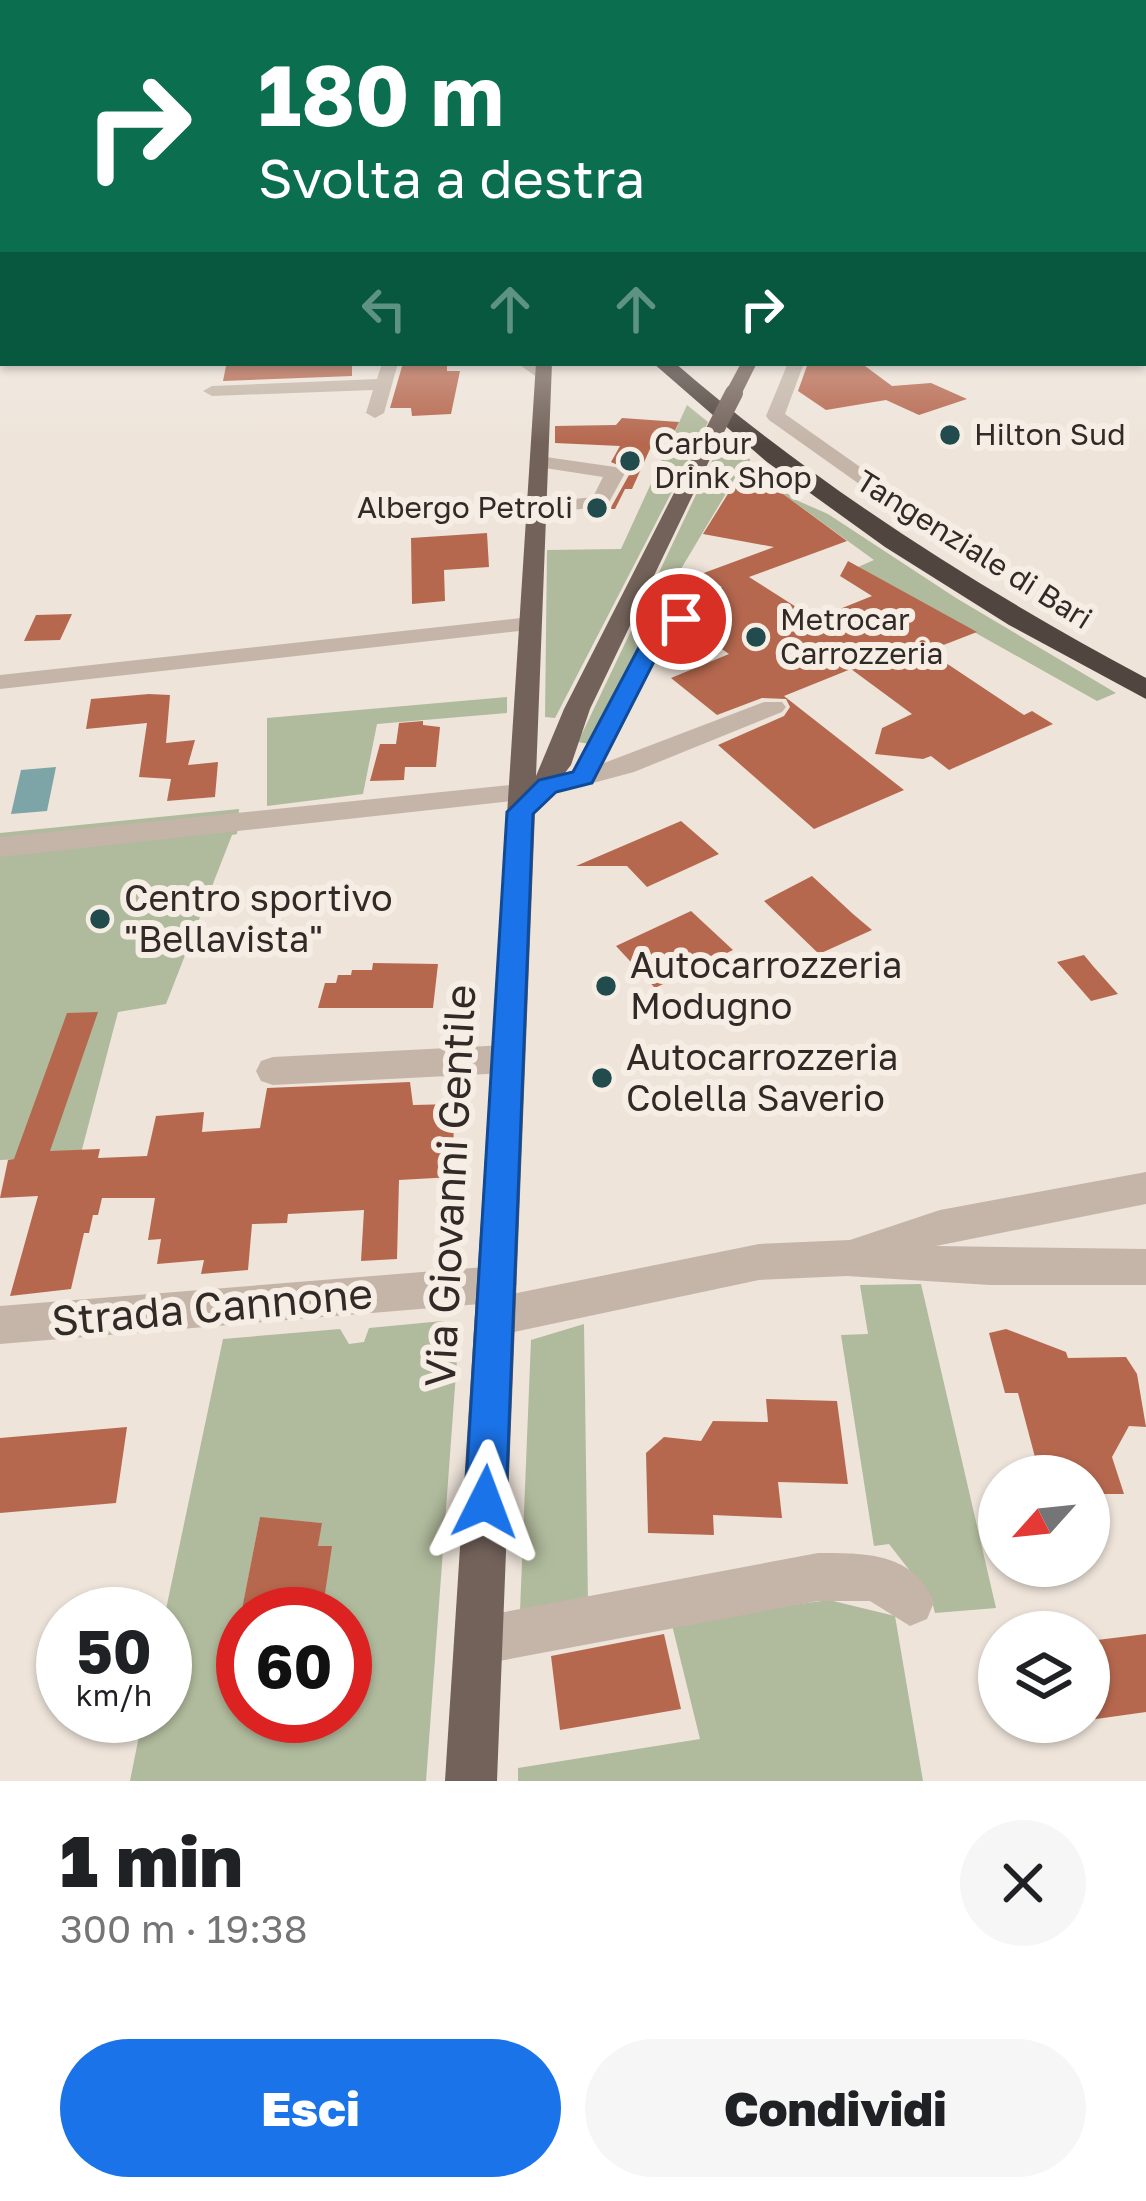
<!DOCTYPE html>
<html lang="it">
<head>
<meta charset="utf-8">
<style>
	:root { --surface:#fff; --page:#f6f6f6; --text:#202124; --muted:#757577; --accent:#1a73e8 }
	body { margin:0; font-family:"Golos Text",sans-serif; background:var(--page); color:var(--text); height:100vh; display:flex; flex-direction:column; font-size:45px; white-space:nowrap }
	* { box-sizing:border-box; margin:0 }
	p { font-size:39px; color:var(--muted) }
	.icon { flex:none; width:66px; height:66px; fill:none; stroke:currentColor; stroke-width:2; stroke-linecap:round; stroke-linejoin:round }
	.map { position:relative; height:1781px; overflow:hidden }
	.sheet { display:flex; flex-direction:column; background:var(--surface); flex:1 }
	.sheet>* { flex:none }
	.hud { position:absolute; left:0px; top:0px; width:1146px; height:366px; box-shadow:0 3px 9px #0004; background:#0b6e4f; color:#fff; overflow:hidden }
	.needle { width:78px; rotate:243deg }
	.tools { position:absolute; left:978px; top:1455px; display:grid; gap:24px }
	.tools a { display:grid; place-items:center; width:132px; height:132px; border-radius:50%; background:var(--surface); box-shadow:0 3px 9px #0004; font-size:60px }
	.speed { position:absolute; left:36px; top:1587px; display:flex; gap:24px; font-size:60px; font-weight:700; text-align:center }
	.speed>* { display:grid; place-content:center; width:156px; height:156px; border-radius:50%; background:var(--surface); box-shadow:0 3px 9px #0004; line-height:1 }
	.speed small { font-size:30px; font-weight:400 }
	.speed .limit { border:18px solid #d22; background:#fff; color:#111 }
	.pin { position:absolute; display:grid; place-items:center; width:102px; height:102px; color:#fff; margin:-51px; border:6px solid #fff; border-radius:50%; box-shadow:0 3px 12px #0007 }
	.me { position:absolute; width:132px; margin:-66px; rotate:3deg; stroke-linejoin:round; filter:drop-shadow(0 0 9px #0008) }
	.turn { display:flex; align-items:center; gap:42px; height:252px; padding:0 60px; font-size:54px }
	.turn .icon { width:156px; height:156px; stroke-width:2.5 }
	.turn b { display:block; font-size:84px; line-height:102px }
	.lanes { display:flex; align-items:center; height:114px; padding:0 60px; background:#0003; justify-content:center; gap:60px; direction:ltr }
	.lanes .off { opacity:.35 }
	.round { display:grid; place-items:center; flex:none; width:126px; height:126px; border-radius:63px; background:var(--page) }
	.summary { display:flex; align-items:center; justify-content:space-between; height:204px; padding:0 60px }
	h1 { font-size:72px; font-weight:800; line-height:90px }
	.primary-button { display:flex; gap:24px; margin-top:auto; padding:24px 60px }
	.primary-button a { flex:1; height:138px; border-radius:72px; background:var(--accent); color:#fff; font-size:48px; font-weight:800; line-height:138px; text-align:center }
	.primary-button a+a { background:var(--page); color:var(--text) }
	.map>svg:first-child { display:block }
</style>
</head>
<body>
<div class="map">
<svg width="1146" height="1781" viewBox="0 0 1146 1781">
	<rect width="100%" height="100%" fill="#eee4da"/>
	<path fill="#b0ba9c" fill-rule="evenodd" d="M687 405 708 422 555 718 545 717 547 550 621 549Z
		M725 434 746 451 753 467 796 500 828 514 956 598 1116 693 1097 701 858 567 874 560 743 465 663 599 589 744 578 742Z
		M507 697V713L377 724 363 794 267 806V718Z
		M239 809 237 834 232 835 166 1004 118 1012 80 1157 0 1160V833Z
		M921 1284 996 1608 935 1613 931 1598 889 1544 874 1546 841 1335 868 1334 860 1285Z
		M443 1321 459 1332 426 1781H130L143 1716H165V1614L223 1339 340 1329 349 1344 364 1342 369 1328ZM260 1518 321 1523 318 1546H331L322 1614H345V1716H243V1626L239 1625Z
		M584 1324 588 1604 520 1611 531 1340Z
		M829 1600 895 1616 923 1781H518V1768L700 1739 671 1621Z"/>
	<path fill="#7da5a7" d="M56 767 47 811 11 814 21 770Z"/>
	<path fill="#b6684f" d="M352 363V376L223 381 226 366Z
		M403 363H447V371H460L451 414 412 416 411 408H390Z
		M808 363H861L892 386 931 383 967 399 919 415 886 400 826 410 798 391Z
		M622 418 679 422 665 451 650 449 632 489H625L615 509H610L629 475 627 469 611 462 620 446 555 443V426L616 425Z
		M739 476 764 480 847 541 749 577 815 619 872 596 840 576 848 561 977 632 928 651 1024 715 1032 711 1053 724 949 770 931 756 923 759 875 754 882 728 912 714 851 669 784 696 904 790 814 829 718 745 784 716 790 707 786 699 762 698 717 715 671 678 729 654 690 627 699 623 697 617 677 605 722 587 701 574 774 547 703 534Z
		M487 533 489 567 444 570 445 601 412 604 411 538Z
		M72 614 60 640 24 641 36 615Z
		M149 694 170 695 166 743 195 740 188 765 218 762 215 797 167 801 171 779 139 777 147 723 86 729 91 699Z
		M423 721V725L440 727 436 767H405L404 780 370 781 380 744H396L399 723Z
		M681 821 719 854 647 887 627 866H576Z
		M812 876 853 914 872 930 819 954 764 901Z
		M691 911 733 950 655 988 616 946Z
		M1084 955 1093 966 1118 994 1091 1001 1057 962Z
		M373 963 438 964 433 1008H318L325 983H336L338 975H351L352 970H372Z
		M98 1012 50 1151 100 1149 98 1158 147 1156 156 1116 204 1112 202 1132 260 1128 267 1088 410 1082 413 1105 454 1104 453 1177 399 1180 397 1259 361 1261 364 1210 288 1214 287 1223 252 1224 248 1270 201 1274 204 1260 157 1264 161 1239 148 1240 155 1198H102L98 1215H93L89 1233H84L71 1289 10 1296 38 1196 0 1198 8 1160 14 1159 67 1013Z
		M1006 1329 1066 1352 1068 1358 1126 1357 1137 1374 1146 1427 1129 1426 1112 1457 1124 1494H1089V1476H1040L1018 1393H1005L989 1333Z
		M766 1399 837 1401 848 1484 778 1482 782 1518 713 1515 714 1535 648 1533 646 1453 664 1437 701 1441 713 1421 768 1422Z
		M127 1427 116 1503 0 1513V1438Z
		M260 1517 322 1523 318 1546H332L322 1614H241Z
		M664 1634 681 1709 560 1730 551 1656Z
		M1146 1634V1712L1089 1720V1641Z"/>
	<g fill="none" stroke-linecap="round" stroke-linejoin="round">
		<path fill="#c4b5a8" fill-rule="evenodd" d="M0 341H3V351H0Z
			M382 363H398L384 413 375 418 366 413 373 390 212 396 203 391 212 386 377 379Z
			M517 363H537L552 374 538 378Z
			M788 363H804L785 414 924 512V520H910L769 420 766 416Z
			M539 456 615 467 625 473 607 506 536 514 529 512V504L593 497 603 477 532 466V458Z
			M681 612 693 619 668 636 604 763 764 702H782L786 707 782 712 634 772 548 795 538 792 534 786 538 780 573 771 646 632Z
			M530 617 538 619V629L0 689V675Z
			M521 784 531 787 535 793 531 799 0 857V837Z
			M506 1045 518 1049 523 1059 518 1069 506 1073 273 1085 261 1081 256 1071 261 1061 273 1057Z
			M1146 1172V1204L936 1246 1146 1249V1285H990L847 1276 759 1280 495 1336 481 1331 475 1317 480 1304 0 1344V1306L497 1266 511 1271 517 1284 512 1294 759 1244 850 1240 940 1210Z
			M818 1553C865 1553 913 1552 934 1602L927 1619 910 1626 870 1601H818L478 1665 461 1658 454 1641 461 1624 478 1617Z"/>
		<path fill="#72625a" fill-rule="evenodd" d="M536 363H552L536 776 564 709 704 434 713 428 722 434 590 709 571 765 535 812 497 1781H445Z
			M741 363H757L740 397H728L725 393Z"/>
		<path fill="#51453f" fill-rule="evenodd" d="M653 363H675C820 488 978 588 1146 678V699L1009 625 885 547 767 462Z"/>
		<path stroke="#72625a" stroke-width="18" d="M713 434 734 393"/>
	</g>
	<linearGradient id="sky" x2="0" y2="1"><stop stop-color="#7daece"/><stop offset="0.44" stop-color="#f7f3ee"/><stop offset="1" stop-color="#f7f3ee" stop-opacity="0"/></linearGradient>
	<rect width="1146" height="443" fill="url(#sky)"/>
	<path fill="#1a73e8" stroke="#114b97" stroke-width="3" d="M681 613 692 619 667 636 592 783 556 792 533 814 506 1502 500 1517 485 1523 471 1517 465 1502 507 812 539 780 573 772 647 632Z"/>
	<g fill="#224b4e" stroke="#f6eee5" stroke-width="4.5">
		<circle cx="950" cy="435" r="12"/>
		<circle cx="630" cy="461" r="12"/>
		<circle cx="597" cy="508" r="12"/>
		<circle cx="756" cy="637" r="12"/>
		<circle cx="100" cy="919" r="12"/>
		<circle cx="606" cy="986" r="12"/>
		<circle cx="602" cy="1078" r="12"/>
	</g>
	<g text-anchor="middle" stroke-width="12" stroke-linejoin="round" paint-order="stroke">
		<g font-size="30" fill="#322a27" stroke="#f6eee5" text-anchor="start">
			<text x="974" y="445">Hilton Sud</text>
			<text x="654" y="454">Carbur<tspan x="654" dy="34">Drink Shop</tspan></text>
			<text x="573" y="518" text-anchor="end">Albergo Petroli</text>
			<text x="780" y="630">Metrocar<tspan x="780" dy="34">Carrozzeria</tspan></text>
		</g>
		<g font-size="30" fill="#322a27" stroke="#f6eee5">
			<text transform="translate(974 550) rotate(32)" y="10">Tangenziale di Bari</text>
		</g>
		<g font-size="36" fill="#322a27" stroke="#f6eee5" text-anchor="start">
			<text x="124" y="911">Centro sportivo<tspan x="124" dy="41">"Bellavista"</tspan></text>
			<text x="630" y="978">Autocarrozzeria<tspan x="630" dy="41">Modugno</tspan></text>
			<text x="626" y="1070">Autocarrozzeria<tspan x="626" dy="41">Colella Saverio</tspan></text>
		</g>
		<g font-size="42" fill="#322a27" stroke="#f6eee5">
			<text transform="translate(450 1186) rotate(-87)" y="15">Via Giovanni Gentile</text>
			<text transform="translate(212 1307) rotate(-5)" y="15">Strada Cannone</text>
		</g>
	</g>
</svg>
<div class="tools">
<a><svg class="needle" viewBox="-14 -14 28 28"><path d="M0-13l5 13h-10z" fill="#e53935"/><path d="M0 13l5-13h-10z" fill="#757577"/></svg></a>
<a><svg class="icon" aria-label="layers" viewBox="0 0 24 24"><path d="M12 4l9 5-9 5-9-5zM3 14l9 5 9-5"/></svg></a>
</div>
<div class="speed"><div>50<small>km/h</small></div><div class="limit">60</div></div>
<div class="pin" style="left:681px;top:619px;background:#d93025"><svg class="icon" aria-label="arrive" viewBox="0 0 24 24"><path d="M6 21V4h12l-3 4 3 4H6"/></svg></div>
<svg class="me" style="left:485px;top:1502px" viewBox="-20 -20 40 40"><path d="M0-17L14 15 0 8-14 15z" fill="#1a73e8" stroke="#fff" stroke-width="4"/></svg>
<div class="hud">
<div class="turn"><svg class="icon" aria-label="right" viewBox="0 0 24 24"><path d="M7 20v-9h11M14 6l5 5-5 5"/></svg><div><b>180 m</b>Svolta a destra</div></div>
<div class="lanes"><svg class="icon off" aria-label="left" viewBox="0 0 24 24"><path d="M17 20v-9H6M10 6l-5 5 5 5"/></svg><svg class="icon off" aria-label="ahead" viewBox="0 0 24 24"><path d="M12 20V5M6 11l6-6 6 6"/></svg><svg class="icon off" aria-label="ahead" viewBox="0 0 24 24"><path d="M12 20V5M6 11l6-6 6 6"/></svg><svg class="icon" aria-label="right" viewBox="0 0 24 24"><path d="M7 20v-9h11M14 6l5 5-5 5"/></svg></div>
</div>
</div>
<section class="sheet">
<div class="summary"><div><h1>1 min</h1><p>300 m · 19:38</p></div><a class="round"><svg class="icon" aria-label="close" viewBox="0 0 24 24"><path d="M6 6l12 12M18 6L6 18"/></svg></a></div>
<div class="primary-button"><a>Esci</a><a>Condividi</a></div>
</section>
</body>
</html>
